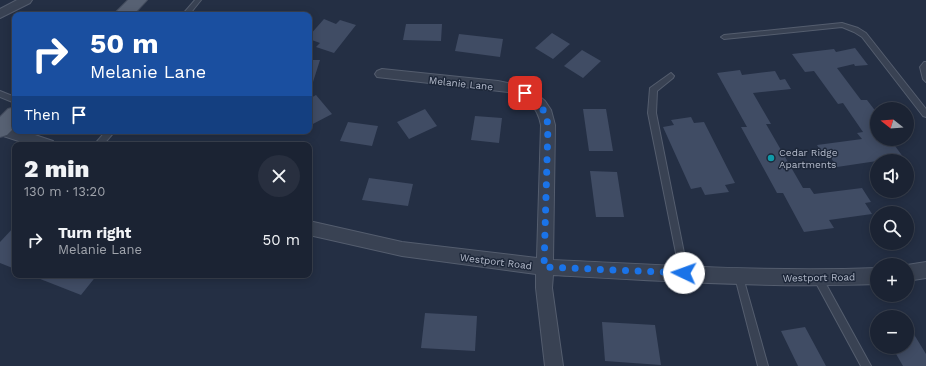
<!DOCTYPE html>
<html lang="en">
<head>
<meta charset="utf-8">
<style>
	:root { --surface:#1b2333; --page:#282f3f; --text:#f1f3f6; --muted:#a0a4ac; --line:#39404e }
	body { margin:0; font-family:"Work Sans",sans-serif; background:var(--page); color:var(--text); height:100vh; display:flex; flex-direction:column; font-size:15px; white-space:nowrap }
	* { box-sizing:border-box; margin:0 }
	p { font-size:13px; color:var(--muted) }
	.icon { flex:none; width:22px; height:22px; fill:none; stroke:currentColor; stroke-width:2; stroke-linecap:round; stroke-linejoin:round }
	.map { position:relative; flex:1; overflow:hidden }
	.side { position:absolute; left:12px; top:142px; width:300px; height:136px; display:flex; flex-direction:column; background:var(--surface); border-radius:8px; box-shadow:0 2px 10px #0003,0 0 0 1px var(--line) }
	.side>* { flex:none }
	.banner { position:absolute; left:12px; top:12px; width:300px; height:122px; border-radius:8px; box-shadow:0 2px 10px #0003,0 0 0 1px var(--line); background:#1a4fa0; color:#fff; overflow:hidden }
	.needle { width:26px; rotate:287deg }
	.buttons { position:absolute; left:870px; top:102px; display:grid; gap:8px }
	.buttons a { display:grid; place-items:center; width:44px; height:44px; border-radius:50%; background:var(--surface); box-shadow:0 2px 10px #0003,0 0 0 1px var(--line); font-size:20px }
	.pin { position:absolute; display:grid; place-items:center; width:34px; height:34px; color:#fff; margin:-17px; border-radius:8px; box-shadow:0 2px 6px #0006 }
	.me { position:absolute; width:44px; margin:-22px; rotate:273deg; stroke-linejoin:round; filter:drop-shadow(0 0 3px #0008) }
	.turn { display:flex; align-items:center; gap:14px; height:84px; padding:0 12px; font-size:18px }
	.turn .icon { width:52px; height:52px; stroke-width:2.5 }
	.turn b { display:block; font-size:28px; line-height:34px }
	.then { display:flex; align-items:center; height:38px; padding:0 12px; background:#0003; gap:8px; font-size:15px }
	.round { display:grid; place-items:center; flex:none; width:42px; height:42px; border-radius:21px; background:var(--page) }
	.summary { display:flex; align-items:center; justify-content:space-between; height:68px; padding:0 12px }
	h1 { font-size:24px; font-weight:800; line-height:30px }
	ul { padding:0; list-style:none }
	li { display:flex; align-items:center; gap:12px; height:60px; padding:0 12px }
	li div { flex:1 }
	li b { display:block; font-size:15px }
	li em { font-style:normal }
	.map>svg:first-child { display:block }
</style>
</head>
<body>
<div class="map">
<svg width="926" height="366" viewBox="0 0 926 366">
	<rect width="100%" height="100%" fill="#242f44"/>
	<path fill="#404c64" d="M324 19 336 24 340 20 356 25 334 53 316 47 320 43 309 39V36Z
		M406 24H442L441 41 403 40Z
		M552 33 570 44 553 59 535 48Z
		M459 34 503 39 500 57 455 51Z
		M855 48 868 65 855 66 854 64 837 68 861 100H867L877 113V139H890L906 161H877L837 167 829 155 824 156 817 145 862 139 857 133 863 132 843 103 838 104 814 71 805 72 792 54 834 49 836 52Z
		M582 50 601 61 583 78 564 66Z
		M309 60H320L313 82H309Z
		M740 70 742 75 775 71 780 80 785 79 791 89 753 93 771 124H766L803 188H810L814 194 862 188 871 202 865 203 872 214 829 220 834 228 804 232 783 193H777L741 127H747L717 73Z
		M316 95 332 114 309 126V99Z
		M425 109 437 126 409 139 397 122Z
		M583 109H606L613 151H589Z
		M475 116 502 118 499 143 471 140Z
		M691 117 694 123 704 122 735 183 725 185 729 192 705 195 701 187 691 189 663 127 674 125 671 120Z
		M348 122 378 126 372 146 340 141Z
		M590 171 617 172 624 217H596Z
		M369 178 413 184 408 206 362 200Z
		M15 226V269L0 263V242Z
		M30 275H97L81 295Z
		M425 313 477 316 475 351 421 348Z
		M602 322 655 325 661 365 605 361Z
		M907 323 926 354V366H903L892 347H907Z
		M805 327 826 366H798L781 331Z"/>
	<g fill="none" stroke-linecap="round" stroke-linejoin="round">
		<defs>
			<path id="service" d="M195 0H201L189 15H182Z
				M842 23 858 28 866 33 926 109V117L923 116 862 37 854 32 842 27 724 39 721 37 724 35Z
				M924 62H926V82L923 79 920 67Z
				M671 73 674 76 673 78 657 91 656 113 688 273 687 276 684 277 681 276 680 273 648 113 650 88Z
				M0 91 15 97V103L0 97Z
				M106 131H115L103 145H94Z
				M739 273 742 274 743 277 768 366H758L735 277 736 274Z
				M818 274 821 275 871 366H861L815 281 814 278 815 275Z"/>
			<path id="minor" d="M17 0H32L30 3 0 18V9Z
				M382 69 498 81 522 86 532 90 545 101 551 110 555 125 553 260C661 265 769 272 877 268V284C769 288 661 281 553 275L552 288 563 366H545L536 288V274L402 256 309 235V221L402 242 537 258 541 125C537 105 527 98 508 92L377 77 375 74 377 71Z
				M0 123 15 128V131H23L53 141 55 145H31L0 135Z
				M926 262V278L907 281V265Z"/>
			<path id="primary" d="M128 0H147L133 15H113Z
				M15 107V127L7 135 0 137V117L8 109Z"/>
		</defs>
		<use href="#service" stroke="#545d6e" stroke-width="2"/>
		<use href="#minor" stroke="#545d6e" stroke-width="2"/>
		<use href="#primary" stroke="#424b5d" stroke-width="2"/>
		<use href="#service" fill="#394253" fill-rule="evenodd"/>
		<use href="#minor" fill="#394253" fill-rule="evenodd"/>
		<use href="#primary" fill="#576173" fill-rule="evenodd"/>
	</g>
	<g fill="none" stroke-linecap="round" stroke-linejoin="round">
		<path stroke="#1a73e8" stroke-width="7" stroke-dasharray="0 12.6" d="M525 93C539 101 545 109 548 125L544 267 684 273"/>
	</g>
	<circle fill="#0f9aa8" stroke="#1d2739" stroke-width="1.5" cx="771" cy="158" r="4"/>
	<g text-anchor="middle" stroke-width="3" stroke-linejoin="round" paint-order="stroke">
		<g font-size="10" fill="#b6bdcd" stroke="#1d2739">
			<text transform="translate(461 83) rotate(6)" y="4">Melanie Lane</text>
			<text transform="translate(496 261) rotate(7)" y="4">Westport Road</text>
			<text transform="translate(819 277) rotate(-1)" y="4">Westport Road</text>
		</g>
		<g font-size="10" fill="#b6bdcd" stroke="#1d2739" text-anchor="start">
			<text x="779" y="156">Cedar Ridge<tspan x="779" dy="12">Apartments</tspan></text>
		</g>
	</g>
</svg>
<div class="buttons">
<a><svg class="needle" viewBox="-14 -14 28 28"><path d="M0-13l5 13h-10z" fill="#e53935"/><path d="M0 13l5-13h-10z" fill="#a0a4ac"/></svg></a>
<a><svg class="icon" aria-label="sound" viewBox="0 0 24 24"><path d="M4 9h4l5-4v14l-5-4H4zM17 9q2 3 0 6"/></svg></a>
<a><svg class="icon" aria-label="search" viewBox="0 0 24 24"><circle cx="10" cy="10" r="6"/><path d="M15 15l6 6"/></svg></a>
<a>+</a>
<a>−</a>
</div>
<div class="pin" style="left:525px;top:93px;background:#d93025"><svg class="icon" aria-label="arrive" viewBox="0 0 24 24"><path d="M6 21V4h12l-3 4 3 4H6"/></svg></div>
<svg class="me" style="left:684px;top:273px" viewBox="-20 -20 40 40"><circle r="19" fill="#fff"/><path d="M0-13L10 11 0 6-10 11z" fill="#1a73e8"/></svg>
<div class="banner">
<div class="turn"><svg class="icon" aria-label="right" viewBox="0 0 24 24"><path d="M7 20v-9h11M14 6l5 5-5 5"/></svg><div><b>50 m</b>Melanie Lane</div></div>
<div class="then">Then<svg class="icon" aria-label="arrive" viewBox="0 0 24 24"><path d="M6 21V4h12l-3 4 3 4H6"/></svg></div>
</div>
<section class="side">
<div class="summary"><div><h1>2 min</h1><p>130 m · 13:20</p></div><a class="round"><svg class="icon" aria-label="close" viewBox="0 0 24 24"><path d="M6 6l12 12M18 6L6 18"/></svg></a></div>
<ul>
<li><svg class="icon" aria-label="right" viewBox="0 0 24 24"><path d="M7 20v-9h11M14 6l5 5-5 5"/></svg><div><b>Turn right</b><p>Melanie Lane</p></div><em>50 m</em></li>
</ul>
</section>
</div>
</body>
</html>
